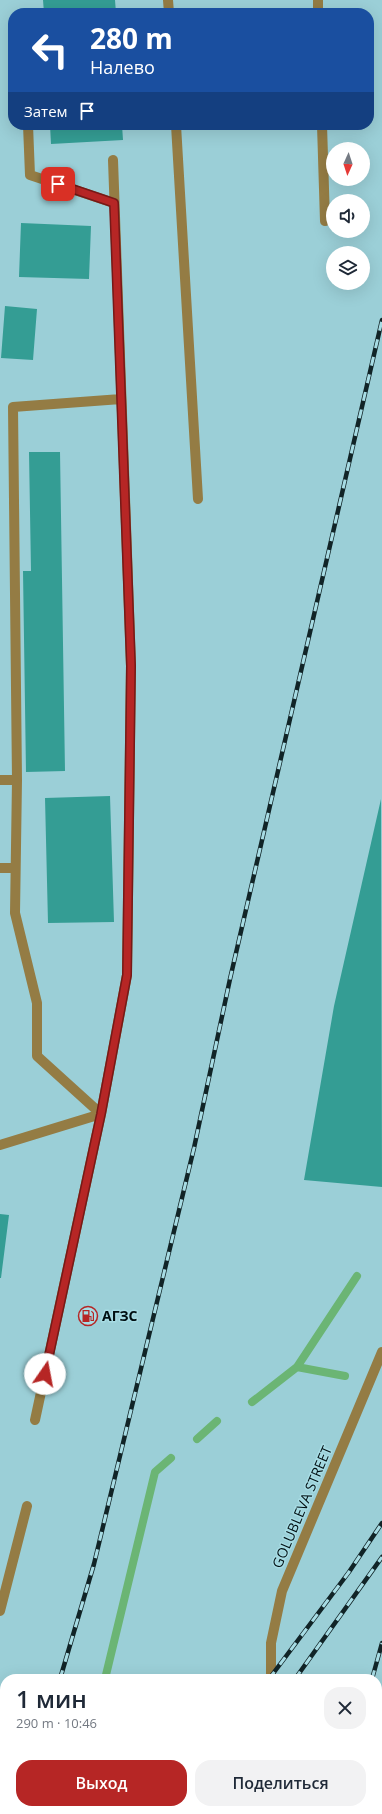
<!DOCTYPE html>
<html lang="ru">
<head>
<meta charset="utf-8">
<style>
	:root { --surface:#fff; --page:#f2f2f3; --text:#1f2937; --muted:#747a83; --accent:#b62625 }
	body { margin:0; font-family:"Open Sans",sans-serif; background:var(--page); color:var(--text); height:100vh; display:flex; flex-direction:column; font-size:15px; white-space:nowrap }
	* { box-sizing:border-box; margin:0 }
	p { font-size:13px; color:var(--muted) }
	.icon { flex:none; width:22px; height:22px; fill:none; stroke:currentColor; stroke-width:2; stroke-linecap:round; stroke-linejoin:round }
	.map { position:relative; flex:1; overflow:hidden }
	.drawer { position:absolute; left:0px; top:1674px; width:382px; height:140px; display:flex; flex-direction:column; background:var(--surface); border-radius:16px 16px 0 0; box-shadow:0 4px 16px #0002 }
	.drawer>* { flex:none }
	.guide { position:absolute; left:8px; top:8px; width:366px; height:122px; border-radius:16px; box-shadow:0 4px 16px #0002; background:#1a4fa0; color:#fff; overflow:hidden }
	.needle { width:26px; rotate:183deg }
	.fabs { position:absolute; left:326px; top:142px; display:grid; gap:8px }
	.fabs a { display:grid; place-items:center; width:44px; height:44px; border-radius:50%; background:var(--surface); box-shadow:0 4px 16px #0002; font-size:20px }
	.pin { position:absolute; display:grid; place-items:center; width:34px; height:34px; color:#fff; margin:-17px; border-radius:8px; box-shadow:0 2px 6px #0006 }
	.me { position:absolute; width:44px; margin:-22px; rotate:12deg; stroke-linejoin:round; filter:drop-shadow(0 0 3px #0008) }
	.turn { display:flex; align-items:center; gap:14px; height:84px; padding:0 16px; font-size:18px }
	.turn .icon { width:52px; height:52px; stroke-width:2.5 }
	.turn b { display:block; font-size:28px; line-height:34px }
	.then { display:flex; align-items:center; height:38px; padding:0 16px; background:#0003; gap:8px; font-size:15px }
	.round { display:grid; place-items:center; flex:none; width:42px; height:42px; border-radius:16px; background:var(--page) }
	.headline { display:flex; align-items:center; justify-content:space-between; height:68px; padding:0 16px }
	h1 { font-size:24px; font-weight:600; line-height:30px }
	.primary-button { display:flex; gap:8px; margin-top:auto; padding:8px 16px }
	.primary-button a { flex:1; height:46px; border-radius:16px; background:var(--accent); color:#fff; font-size:16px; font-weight:600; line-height:46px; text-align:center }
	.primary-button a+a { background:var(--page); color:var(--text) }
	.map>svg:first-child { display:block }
</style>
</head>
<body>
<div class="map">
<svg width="382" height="1814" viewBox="0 0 382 1814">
	<rect width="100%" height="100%" fill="#9bcfd7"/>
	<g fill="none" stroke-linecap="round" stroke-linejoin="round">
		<path stroke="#6bb574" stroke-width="8" d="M297 1367 345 1376
			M252 1402 297 1367 357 1276
			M197 1439 217 1421
			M105 1679 155 1472 171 1458
			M65 1814 67 1809"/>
	</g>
	<path fill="#349d94" d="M43 0H115L116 13H44Z
		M50 125H122L123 140 51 144Z
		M21 223 91 226 89 279 19 277Z
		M5 306 37 309 33 360 1 358Z
		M29 452H60L65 771 26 772 23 571H31Z
		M110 796 114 922 48 923 45 798Z
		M381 799 382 1187 304 1180 334 1006Z
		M0 1214 9 1215 1 1278H0Z
		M377 1764H382V1814H318V1809H377Z"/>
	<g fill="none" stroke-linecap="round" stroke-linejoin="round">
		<path stroke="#947c44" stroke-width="10" d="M168 0 169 13
			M318 0V13
			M28 125 30 175 114 203
			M176 125 198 499
			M322 125 325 221
			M0 780H17
			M0 868H15
			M0 1145 101 1114 127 975 131 666 113 160
			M35 1420 101 1114 37 1056V1003L15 913 17 780 13 407 121 399
			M0 1611 27 1506
			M380 1742 382 1732"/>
		<path stroke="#947c44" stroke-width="10" d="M271 1679V1643L282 1591 382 1352
			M271 1814V1809"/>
		<defs>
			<path id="rail" d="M60 1679 94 1564 194 1148 230 979 382 320
				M269 1679 349 1572 382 1523
				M295 1679 382 1557
				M372 1679 382 1643
				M1 1814 5 1805
				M166 1814 169 1809
				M193 1814 197 1809"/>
		</defs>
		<use href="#rail" stroke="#112427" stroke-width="4.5"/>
		<use href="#rail" stroke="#a7dce4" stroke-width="3" stroke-dasharray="9" stroke-linecap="butt"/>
	</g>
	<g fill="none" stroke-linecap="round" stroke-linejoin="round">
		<defs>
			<path id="route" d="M45 1374 101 1114 127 975 131 666 114 203 58 184"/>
		</defs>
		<use href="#route" stroke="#761918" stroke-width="10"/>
		<use href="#route" stroke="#b62625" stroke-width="7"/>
	</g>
	<defs>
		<symbol id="fuel-ring" viewBox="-11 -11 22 22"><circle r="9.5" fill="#a7dce4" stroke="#b62625" stroke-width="1.5"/><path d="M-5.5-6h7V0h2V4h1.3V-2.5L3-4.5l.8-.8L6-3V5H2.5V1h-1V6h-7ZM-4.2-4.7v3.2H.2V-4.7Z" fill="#b62625"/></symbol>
	</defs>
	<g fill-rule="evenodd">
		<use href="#fuel-ring" x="77" y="1305" width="22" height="22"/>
	</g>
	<g text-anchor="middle" stroke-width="3" stroke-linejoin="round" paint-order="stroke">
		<g font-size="14" font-weight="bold" fill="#000f12" stroke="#a7dce4" text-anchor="start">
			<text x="102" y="1321">АГЗС</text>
		</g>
		<g font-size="14" fill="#000f12" stroke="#a7dce4">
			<text transform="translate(302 1507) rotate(-67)" y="5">GOLUBLEVA STREET</text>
		</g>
	</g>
</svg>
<div class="fabs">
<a><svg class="needle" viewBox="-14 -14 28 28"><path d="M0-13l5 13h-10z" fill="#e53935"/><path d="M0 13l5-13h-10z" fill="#747a83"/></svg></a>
<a><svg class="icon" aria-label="sound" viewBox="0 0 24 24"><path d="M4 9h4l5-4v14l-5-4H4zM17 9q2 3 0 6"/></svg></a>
<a><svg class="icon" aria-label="layers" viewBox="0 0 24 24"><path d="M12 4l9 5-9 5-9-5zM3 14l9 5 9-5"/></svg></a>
</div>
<div class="pin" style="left:58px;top:184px;background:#d93025"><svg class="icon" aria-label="arrive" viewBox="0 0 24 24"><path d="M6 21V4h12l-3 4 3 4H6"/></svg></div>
<svg class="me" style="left:45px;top:1374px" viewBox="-20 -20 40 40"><circle r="19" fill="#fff"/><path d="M0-13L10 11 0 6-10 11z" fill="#b62625"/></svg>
<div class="guide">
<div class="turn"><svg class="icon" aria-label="left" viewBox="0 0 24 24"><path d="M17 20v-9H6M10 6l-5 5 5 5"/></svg><div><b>280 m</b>Налево</div></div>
<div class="then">Затем<svg class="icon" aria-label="arrive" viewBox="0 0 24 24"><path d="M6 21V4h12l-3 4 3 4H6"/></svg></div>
</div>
<section class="drawer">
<div class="headline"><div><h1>1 мин</h1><p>290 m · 10:46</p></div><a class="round"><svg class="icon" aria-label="close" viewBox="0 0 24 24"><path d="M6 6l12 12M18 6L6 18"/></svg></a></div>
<div class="primary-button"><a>Выход</a><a>Поделиться</a></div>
</section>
</div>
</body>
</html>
